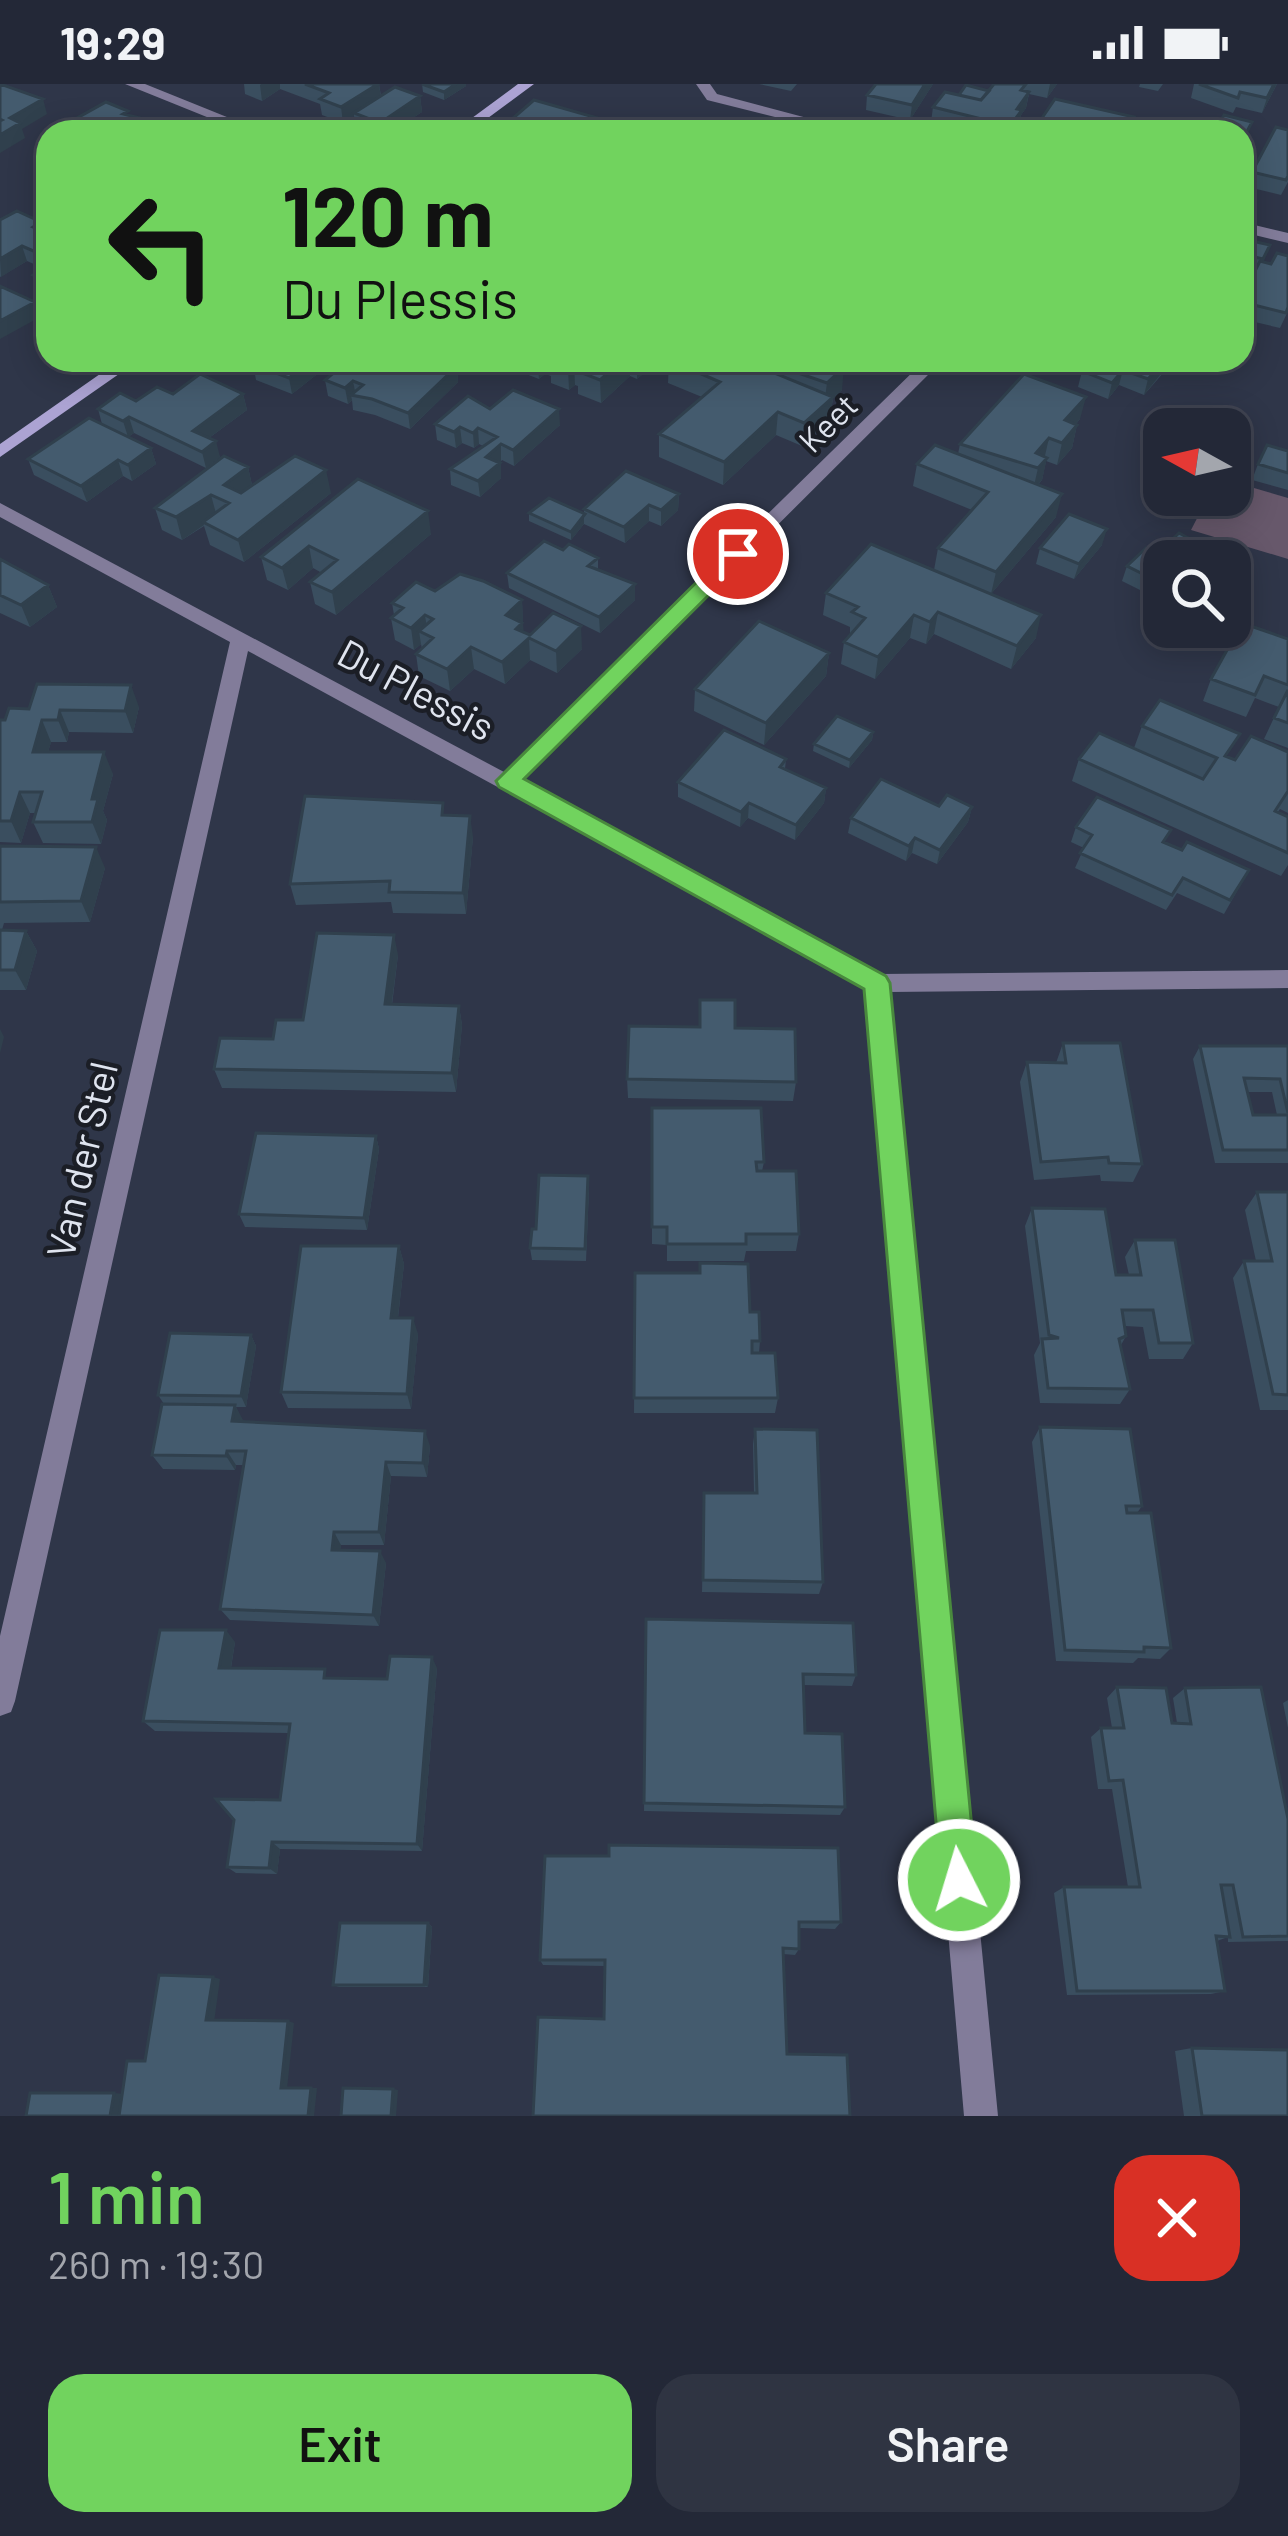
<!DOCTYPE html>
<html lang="en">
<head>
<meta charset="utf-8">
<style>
	:root { --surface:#232837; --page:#2f3442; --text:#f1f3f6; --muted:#a3a6ad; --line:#404452; --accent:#71d35e }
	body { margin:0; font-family:Barlow,sans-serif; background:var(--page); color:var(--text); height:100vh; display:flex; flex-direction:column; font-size:45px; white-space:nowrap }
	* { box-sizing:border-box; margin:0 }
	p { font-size:39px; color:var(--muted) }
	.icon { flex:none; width:66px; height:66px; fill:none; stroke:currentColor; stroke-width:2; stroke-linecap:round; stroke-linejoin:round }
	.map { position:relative; height:2032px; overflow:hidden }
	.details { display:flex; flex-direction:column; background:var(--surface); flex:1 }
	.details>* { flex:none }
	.top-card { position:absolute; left:36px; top:36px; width:1218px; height:252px; border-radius:36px; box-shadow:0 6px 30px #0003,0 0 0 3px var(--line); background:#71d35e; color:#111; overflow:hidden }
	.needle { width:78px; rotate:278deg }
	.tools { position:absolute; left:1143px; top:324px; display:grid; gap:24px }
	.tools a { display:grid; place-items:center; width:108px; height:108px; border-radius:24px; background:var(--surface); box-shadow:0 6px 30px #0003,0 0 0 3px var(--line); font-size:60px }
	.pin { position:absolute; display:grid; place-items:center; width:102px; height:102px; color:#fff; margin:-51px; border:6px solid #fff; border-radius:50%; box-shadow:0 3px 12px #0007 }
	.me { position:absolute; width:132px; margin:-66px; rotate:355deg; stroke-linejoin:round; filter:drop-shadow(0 0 9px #0008) }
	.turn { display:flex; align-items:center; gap:42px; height:252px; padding:0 48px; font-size:54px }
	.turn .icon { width:156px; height:156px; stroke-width:2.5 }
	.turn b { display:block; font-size:84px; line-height:102px }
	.round { display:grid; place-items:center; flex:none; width:126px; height:126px; border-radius:36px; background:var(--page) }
	.summary { display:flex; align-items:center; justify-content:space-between; height:204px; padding:0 48px }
	h1 { font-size:72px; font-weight:600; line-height:90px; color:var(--accent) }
	.action { display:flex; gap:24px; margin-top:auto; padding:24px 48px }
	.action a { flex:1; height:138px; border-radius:36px; background:var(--accent); color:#111; font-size:48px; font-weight:600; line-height:138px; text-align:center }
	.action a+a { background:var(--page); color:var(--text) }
	.status { display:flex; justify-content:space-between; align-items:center; height:84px; padding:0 60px; background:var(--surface); direction:ltr }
	.status svg { height:33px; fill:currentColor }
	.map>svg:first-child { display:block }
</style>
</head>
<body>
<div class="status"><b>19:29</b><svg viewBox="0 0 49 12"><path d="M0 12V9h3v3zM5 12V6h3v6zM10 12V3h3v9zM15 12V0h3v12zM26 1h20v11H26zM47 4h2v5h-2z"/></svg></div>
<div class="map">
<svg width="1288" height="2032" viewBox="0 0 1288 2032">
	<rect width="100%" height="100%" fill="#2f3649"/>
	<path fill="#67586b" d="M1230 397 1288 414V475L1191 446 1209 411H1230Z"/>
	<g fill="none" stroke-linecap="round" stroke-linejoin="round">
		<path fill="#827c9a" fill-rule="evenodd" d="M125 0H145L264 48H244Z
			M696 0H710L717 10 860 48H835L707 16Z
			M1242 138 1288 149V159L1242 148Z
			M925 276H943L521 697 880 890 1288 886V904L889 908 998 2032H964L866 904 248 567 15 1617 11 1628 0 1632V1552L230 558 0 433V419L504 688Z"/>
		<path fill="#aca3d3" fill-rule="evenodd" d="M518 0H534L469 48H453Z
			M120 276H139L0 373V360Z"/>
	</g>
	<path fill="#3a4e5f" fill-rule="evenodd" d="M244 0H379L381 12H420L422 28 391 48H365L356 45 354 32 343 39 322 31 320 20 280 5 262 17 245 10Z
		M422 0 466 2 444 16 423 8Z
		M759 0H797L791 7Z
		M933 0 910 36 866 26 867 11Z
		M994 0H1057L1047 14 1029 10 1026 24 1021 31 1019 41 1014 48H969L931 38 933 23 959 11 989 7Z
		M1140 0H1163L1158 7 1139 3Z
		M1194 0H1277L1262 29 1236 23 1233 29 1191 14Z
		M1134 33 1131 48H1039L1042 34Z
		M1288 46V98L1281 111 1248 103 1252 88Z
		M0 136 41 138 45 148 48 150V208L47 204 35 199 33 191 43 184 27 177 0 193Z
		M1242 157 1270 161 1263 178 1271 180 1288 227 1280 244 1242 235V213L1257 183 1242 179Z
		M335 276 292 310 256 296 253 280Z
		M349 276H391L392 282 399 284 457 282 458 298 410 345 375 331 353 326 352 316 348 320 328 312 325 296Z
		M513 276H657V277L651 283 643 280V290L637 295 630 292 601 319 578 310V302L575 301 569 306 551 299V292L545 290 539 295 513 285Z
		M669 276 740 284 741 276H828L842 306 833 314 830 335 802 362 776 351 723 401 659 373V350L702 313 668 299Z
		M1171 280 1144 311 1119 301 1108 315 1078 303 1082 287Z
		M173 310H243L247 326 209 354 220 373 206 384 134 349 128 353 151 364 156 380 132 397 123 392 87 418 34 391 28 375 102 340 98 325Z
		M490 325 560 341 514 382 502 376 500 379 501 394 480 413 451 401 450 385 483 362 479 360 474 364 462 359 456 364 437 356 435 340Z
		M1080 335 1076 340 1077 341 1072 364 1057 381 1046 377 1042 396 1038 401 1056 433 991 510 934 486 938 464 972 426 913 402 917 380 958 370 960 360Z
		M1288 367V406L1252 396 1258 380Z
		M248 383 252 401 331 409 244 478 210 461 204 442 182 456 162 446 155 424Z
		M358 395 431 450 336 531 315 520 310 498 322 489 313 484 288 506 267 496 261 473Z
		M679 410 678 426 661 442 649 437 625 459 584 440 571 456 529 437V429L584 430V425Z
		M871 460 1036 554 1011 585 934 550 926 560 910 554 875 595 841 580 844 558 850 551V543L823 531 826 509Z
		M1102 461 1074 495 1036 480 1040 464Z
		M1203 462 1198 477H1164V509L1153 503 1146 509 1122 497 1127 482 1157 470Z
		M563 466 598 474V486L635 500V516L600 549 509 504 507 489Z
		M0 475 48 501 57 523 30 543 0 529Z
		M435 507 522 516 523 548 582 565 557 589 530 576 505 600 474 585 450 607 419 592 416 570 422 565 421 560 414 566 395 556 391 534 394 531 392 519Z
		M1288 555V664L1264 655 1279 623 1255 614 1246 633 1203 617 1211 595Z
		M829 569 826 592 764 661 694 627 695 605Z
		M139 623 133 649 69 648 67 658H51L48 668 113 690 103 727 107 736 101 760 43 759 33 738 36 729H30L21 759 0 758V636H5L29 625Z
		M1142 642 1235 676 1288 668V729L1280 725 1278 728 1288 733V781L1281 792 1072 697 1079 675 1134 664Z
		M873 648 872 656 849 684 813 667 814 660Z
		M786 675 785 685 826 704 824 719 795 756 748 734 740 743 678 713V698Z
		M939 722 972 723 968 738 937 780 912 769 906 777 848 749 851 734Z
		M1076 743 1166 759 1182 766 1249 786 1224 830 1177 809 1166 826 1075 784 1084 764 1071 758Z
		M473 753 466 830 393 829 391 818 296 821 290 800Z
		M0 762 105 784 90 838 4 839 2 846 26 847 37 867 26 906H0Z
		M398 871 392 921 459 922 462 941 456 1008 222 1004 214 985 273 955Z
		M735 944 796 998 793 1017 628 1014 627 995Z
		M1063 959 1142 1080 1133 1098 1101 1097 1100 1091 1034 1096 1020 998 1027 978 1056 979Z
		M1200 962H1288V1079H1215L1193 975ZM1247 1008H1272L1277 1031H1253Z
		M652 1024 764 1078 762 1087 799 1150 796 1167H746L744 1177H667V1161L652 1160Z
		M376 1052 379 1065 367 1146 245 1143 239 1130Z
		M589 1105 586 1177 532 1176 530 1164 536 1145Z
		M1257 1108H1288V1326H1260L1233 1194 1244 1177H1256L1245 1126Z
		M1032 1124 1116 1191H1129L1125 1173 1135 1156 1193 1259 1183 1275H1149L1143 1243 1125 1242 1126 1252 1121 1261 1130 1305 1120 1320 1040 1319 1034 1271 1040 1259 1025 1142Z
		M399 1162 404 1180 398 1234 418 1250 411 1325 288 1324 281 1308Z
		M700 1179 750 1228 760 1257 759 1269 778 1314 775 1329H634L635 1189H699Z
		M251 1251 256 1262 246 1323H236L243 1338 430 1362 427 1393 391 1392 384 1461H341L340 1466 386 1479 379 1542 230 1536 220 1525 244 1381H236L235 1386 163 1385 152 1371 164 1320 158 1311Z
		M1040 1343 1142 1422 1137 1429 1171 1564 1160 1575 1138 1574 1133 1579 1056 1577 1032 1358Z
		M755 1345 823 1498 819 1510 702 1508 704 1409H754L753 1360Z
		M646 1535 856 1591 852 1602 803 1601 805 1649 845 1723 840 1731 644 1727Z
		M235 1558 231 1584 331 1594 387 1595 437 1584 422 1767 280 1765 277 1790 236 1789 227 1783 280 1716 288 1649 155 1647 143 1637Z
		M1117 1603 1172 1639H1177L1173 1614 1185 1604 1288 1735V1857L1228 1858V1853L1217 1857 1225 1907 1211 1910 1067 1911 1054 1809 1064 1803H1128L1112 1705H1098L1091 1653 1101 1644H1112L1107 1614Z
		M1288 1616V1644L1283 1619Z
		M545 1772 841 1838 835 1845 799 1844V1865L795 1871 783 1870 787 1970 850 2032 604 1935 605 1882 543 1881 540 1876Z
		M428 1839 432 1843 428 1903H339L333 1901Z
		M1192 1964 1288 2032H1184L1175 1967Z"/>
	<path fill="#30404d" d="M261 0H280V5L262 17 260 1Z
		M379 0 381 15 354 29V32L343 39 341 23Z
		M456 0H466V2L444 16V8Z
		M925 0H933L910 36 912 21Z
		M1050 0H1057L1047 14Z
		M1274 0H1277L1262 29 1267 14Z
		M1029 8 1026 24 1021 31 1019 41 1014 48H1009L1017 25Z
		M420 12 422 28 391 48H381L380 39Z
		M43 15 47 30 22 45 25 54 0 69V51L10 34Z
		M608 37V48H593Z
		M160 39 162 48H144Z
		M22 162 27 177 1 193 0 175Z
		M35 218 40 233 0 255V237Z
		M312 276H335L292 310 289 294Z
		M537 276H544L545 290 539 295Z
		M623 276H630V292L601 319 600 296Z
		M637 276H643V290L637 295Z
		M1165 276H1172L1144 311 1148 295Z
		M574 279 575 301 569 306 568 284Z
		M457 282 458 298 410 345 408 329Z
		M844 283 842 306 833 314 830 335 802 362 804 339 824 321 827 299Z
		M1123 286 1119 301 1108 315 1112 299Z
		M353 297 356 312 351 311 352 316 348 320 345 304Z
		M243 310 247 326 198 362 193 347Z
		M1086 313 1080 335 1060 359 1065 336Z
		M559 325 560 341 514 382 513 366Z
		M778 328 776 351 723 401 724 378Z
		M129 333 134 349 128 353 123 337Z
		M1077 341 1072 364 1057 381 1062 359Z
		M460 343 462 359 456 364 454 348Z
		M478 344 479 360 474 364 473 349Z
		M1049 354 1044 376 1036 369Z
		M216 357 220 373 206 384 202 368Z
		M501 360V394L480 413 478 397 486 373Z
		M151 364 156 380 132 397 128 381Z
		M1047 374 1042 396 1033 406 1038 384Z
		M118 376 123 392 87 418 81 402Z
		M248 383 253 406 230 423 224 401Z
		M326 386 331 409 244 478 238 456Z
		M679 410 678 426 661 442V426Z
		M1062 410 1056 433 991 510 996 488Z
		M211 411 217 433 203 438 204 441 182 456 176 433Z
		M649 421V437L625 459 624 443Z
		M428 427 431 450 336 531 332 508Z
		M584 432V440L571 456V448Z
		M1107 445 1102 461 1074 495 1079 480Z
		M309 462 313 484 288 506 282 484Z
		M1203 462 1198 477H1187Z
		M1158 488 1153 503 1146 509 1151 494Z
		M635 500V516L600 549 599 533Z
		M48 501 57 523 30 543 21 521Z
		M522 516 524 558 529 554 530 576 505 600 502 578 506 531Z
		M938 528 934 550 926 560 930 538Z
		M425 531 428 552 419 547 421 560 414 566 411 544Z
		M914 531 910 554 875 595 878 573Z
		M1041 531 1036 554 1011 585 1017 562Z
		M581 542 582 565 557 589 556 567Z
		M471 563 474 585 450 607 447 585Z
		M829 569 826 592 764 661 766 639Z
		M131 601 139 623 133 649 125 627Z
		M60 626 69 648 67 658 58 636Z
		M42 636 51 658 42 690 33 668Z
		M873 648 872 656 849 684 850 676Z
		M104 668 113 690 103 727 107 736 101 760 92 738V715Z
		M826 704 824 719 795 756 796 741Z
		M20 708 30 729 21 759 11 737Z
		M749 719 748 734 740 743 741 728Z
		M972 723 968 738 937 780 940 766Z
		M470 732 473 753 466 830 463 809Z
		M915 754 912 769 906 777 909 762Z
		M96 763 105 784 90 838 81 817Z
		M26 847 37 867 26 906 15 886Z
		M394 851 398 871 389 940 385 920Z
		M459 922 462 941 456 1008 452 989Z
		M0 945 4 953 0 969Z
		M376 1052 379 1065 367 1146 364 1134Z
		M399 1162 404 1180 396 1250 391 1234Z
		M413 1234 418 1250 411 1325 407 1310Z
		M251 1251 256 1262 246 1323 241 1312Z
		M235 1321 243 1336 241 1352 232 1337Z
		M425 1347 430 1362 427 1393 423 1379Z
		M227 1367 236 1381 235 1386 226 1372Z
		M386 1378 391 1392 384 1461 379 1448Z
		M334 1448 341 1461 339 1478 332 1466Z
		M380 1467 386 1479 379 1542 373 1531Z
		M226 1546 235 1558 229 1595 219 1584Z
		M432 1573 437 1584 422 1767 417 1760Z
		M272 1758 280 1765 277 1790 269 1784Z
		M428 1839 432 1843 428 1903 424 1901Z
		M213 1893 220 1895 214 1938 206 1936Z
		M288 1937 294 1939 287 2005 281 2004Z
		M311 2004H317L314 2032H308Z
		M393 2005 398 2006 396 2032H391Z
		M114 2009 123 2010 120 2032H110Z"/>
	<path fill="#445b6e" stroke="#30404d" stroke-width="3" d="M0 0 43 15 10 34 20 39 0 51V37L2 36 0 35Z
		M305 0H378L341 23 320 15 329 9Z
		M422 0H456L444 8Z
		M876 0H925L912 21 867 11Z
		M994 0H1026L1021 6 1029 8 1017 25 1022 26 1010 42 933 23 945 8 981 16Z
		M1199 0H1274L1267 14 1240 8 1238 14Z
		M966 1 989 7 981 16 959 11Z
		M395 3 420 12 380 39 354 29Z
		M1055 15 1134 33 1125 48H1068L1072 42 1042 34Z
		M534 16 608 37 593 48H497Z
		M106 18 128 27 123 30 160 39 144 48H52Z
		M1224 31 1252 38 1242 57V48H1162L1169 36 1215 47Z
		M676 35 729 48 733 43 754 48H663Z
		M1276 43 1288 46V92L1286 96 1252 88Z
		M17 127 41 138 33 143 48 150V170L45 172 22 162 0 175V136Z
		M1243 155 1270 161 1263 175 1242 170Z
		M1277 169 1288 172V223L1286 229 1242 218V213L1260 177 1271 180Z
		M48 181V198L33 191Z
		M0 202 35 218 0 237Z
		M258 276H312L289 294 253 280Z
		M349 276H379L399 284 409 276H441L457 282 408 329 372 315 351 311 363 301 353 297 345 304 325 296Z
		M550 276H623L600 296 577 287 582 282 574 279 568 284Z
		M669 276H720L743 285 750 279 833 313 804 339 778 328 724 378 659 350 720 298Z
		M761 276H827L844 283 827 299Z
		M1092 276H1165L1148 295 1123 286 1112 299 1082 287Z
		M200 290 243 310 193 347 216 357 202 368 129 333 123 337 98 325 120 309 136 317 157 303 173 310Z
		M1024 290 1086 313 1065 336 1077 341 1062 359 1049 354 1036 369 1047 374 1038 384 960 360Z
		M513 306 559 325 513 366 501 360 486 373 500 379 478 397 450 385 497 353 478 344 473 349 460 343 454 348 435 340 468 312 490 325Z
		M89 334 151 364 128 381 118 376 81 402 28 375Z
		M935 361 1062 410 996 488 938 464 988 408 917 380Z
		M1267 361 1288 367V389L1258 380Z
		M224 372 248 383 224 401 241 409 295 372 326 386 238 456 203 438 229 419 211 411 176 433 155 424Z
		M626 387 679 410 661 426 649 421 624 443 584 425Z
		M358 395 428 427 332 508 310 498 337 476 309 462 282 484 261 473Z
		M549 414 585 430 571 448 529 429Z
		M1069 430 1107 445 1079 480 1040 464Z
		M1179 449 1203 462 1187 477H1164V491L1158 488 1151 494 1127 482 1146 464 1157 470Z
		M544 457 563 466 569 460 598 474 588 482 635 500 599 533 507 489Z
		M871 460 1041 531 1017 562 938 528 930 538 914 531 878 573 844 558 865 534 852 528 858 523 826 509Z
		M0 475 48 501 21 521 0 511Z
		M460 490 483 497 522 516 506 531 522 539 516 545 530 551 553 529 581 542 556 567 529 554 502 578 471 563 447 585 416 570 433 554 419 547 433 535 425 531 411 544 391 534 403 524 392 519 416 498 435 507Z
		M759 537 829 569 766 639 695 605Z
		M1242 539 1288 555V601L1264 592 1255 611 1211 595Z
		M37 600 131 601 125 627 60 626 58 636H42L33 668H104L92 715H98L92 738H33L42 708H20L11 737H0V636H5L9 624 29 625Z
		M1288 606V639L1274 634Z
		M1160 616 1240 650 1225 672 1235 676 1251 652 1288 668V707L1275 727 1288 733V769L1079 675 1099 649 1203 695 1217 674 1142 642Z
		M837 632 873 648 850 676 814 660Z
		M724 646 786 675 780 683 826 704 796 741 749 719 741 728 678 698Z
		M881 695 939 722 947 711 972 723 940 766 915 754 909 762 851 734Z
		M305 712 443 719 442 731 470 732 463 809 389 808 390 797 290 800Z
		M1097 713 1171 746 1163 758 1182 766 1187 758 1249 786 1230 816 1183 794 1172 811 1080 769 1092 751 1076 743Z
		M0 762 96 763 81 817 0 818Z
		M0 846 26 847 15 886H0Z
		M317 849 394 851 385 920 459 922 452 989 214 985 220 954 273 955 276 936H303Z
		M700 916H735V944L795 945 796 998 627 995 629 942 700 943Z
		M1063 959H1120L1142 1080 1109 1079 1108 1073 1041 1078 1027 978 1066 979Z
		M1200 962H1288V1029L1280 995 1244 994 1253 1031H1288V1066H1223Z
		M652 1024H761L764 1078H756L757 1087H796L799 1150H746V1160H667V1143H652Z
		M256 1049 376 1052 364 1134 239 1130Z
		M539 1091 588 1092 585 1165 530 1164 532 1145H536Z
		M1257 1108H1288V1311L1273 1310 1244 1177H1272Z
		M1032 1124 1105 1125 1116 1191H1141L1135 1156H1175L1193 1259H1159L1153 1226H1122L1126 1252 1119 1255 1130 1305 1048 1304 1042 1255 1059 1254 1049 1251Z
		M301 1162H399L391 1234H413L407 1310 281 1308Z
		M700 1179 748 1180 750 1228H759L760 1257H752V1269H775L778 1314H634L635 1189H700Z
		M170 1249 251 1251 241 1312 158 1311Z
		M162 1320 235 1321 232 1337 425 1347 423 1379 386 1378 379 1448H334L332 1466 380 1467 373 1531 220 1525 246 1367H227L226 1372 152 1371Z
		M1040 1343 1130 1345 1142 1422H1126L1127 1429H1151L1171 1564 1144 1563V1568L1065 1566Z
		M755 1345 817 1346 823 1498 703 1496 704 1409H757Z
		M646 1535 853 1539 856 1591 803 1590 805 1649 842 1650 845 1723 644 1719Z
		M160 1546H226L219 1584 325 1585 324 1594 387 1595 390 1572 432 1573 417 1760 272 1758 269 1784 227 1783 234 1736 216 1715 280 1716 290 1640 143 1637Z
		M1117 1603 1166 1604 1172 1639 1191 1640 1185 1604 1261 1603 1288 1735V1852L1243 1853 1233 1801H1221L1230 1853 1216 1852 1225 1907H1077L1064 1803H1140L1123 1696 1109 1697 1101 1644H1124Z
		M609 1761 838 1764 841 1838H799V1865L783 1864 787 1970 847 1971 850 2032H533L538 1933 604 1935 605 1876H540L545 1772H609Z
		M340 1839H428L424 1901H333Z
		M159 1891 213 1893 206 1936 288 1937 281 2004H311L308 2032H119L127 1977H145Z
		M1192 1964 1288 1966V2032H1202Z
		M343 2004 393 2005 391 2032H341Z
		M30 2009H114L110 2032H26Z"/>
	<path fill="#71d35e" stroke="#49893d" stroke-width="3" d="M738 463 745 465V475L524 695 886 892 890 899 977 1796 972 1809 959 1814 946 1809 941 1796 864 905 499 703 496 697 730 465Z"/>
	<g text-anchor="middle" stroke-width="9" stroke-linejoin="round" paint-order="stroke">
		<g font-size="33" fill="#dfe4ef" stroke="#1b1e26">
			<text transform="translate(828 339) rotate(-45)" y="12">Keet</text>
		</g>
		<g font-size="39" fill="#dfe4ef" stroke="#1b1e26">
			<text transform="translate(416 606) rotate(28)" y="14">Du Plessis</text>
			<text transform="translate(82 1076) rotate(-77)" y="14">Van der Stel</text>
		</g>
	</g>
</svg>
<div class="tools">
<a><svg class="needle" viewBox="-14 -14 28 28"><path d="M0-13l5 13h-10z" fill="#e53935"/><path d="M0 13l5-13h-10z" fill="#a3a6ad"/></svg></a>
<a><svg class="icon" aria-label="search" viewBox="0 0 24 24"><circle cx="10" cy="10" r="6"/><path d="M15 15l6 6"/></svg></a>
</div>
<div class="pin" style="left:738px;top:470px;background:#d93025"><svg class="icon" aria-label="arrive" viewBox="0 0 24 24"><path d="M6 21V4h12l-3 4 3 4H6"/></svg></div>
<svg class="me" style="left:959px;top:1796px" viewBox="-20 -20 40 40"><circle r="17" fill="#71d35e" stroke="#fff" stroke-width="3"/><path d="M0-11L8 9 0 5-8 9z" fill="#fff"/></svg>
<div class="top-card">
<div class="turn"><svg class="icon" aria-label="left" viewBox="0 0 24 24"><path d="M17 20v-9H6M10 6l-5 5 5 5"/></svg><div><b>120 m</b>Du Plessis</div></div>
</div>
</div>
<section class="details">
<div class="summary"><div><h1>1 min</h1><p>260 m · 19:30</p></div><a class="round" style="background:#d93025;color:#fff"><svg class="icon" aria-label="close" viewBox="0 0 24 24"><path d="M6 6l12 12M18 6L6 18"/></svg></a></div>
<div class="action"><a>Exit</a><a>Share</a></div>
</section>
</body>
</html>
